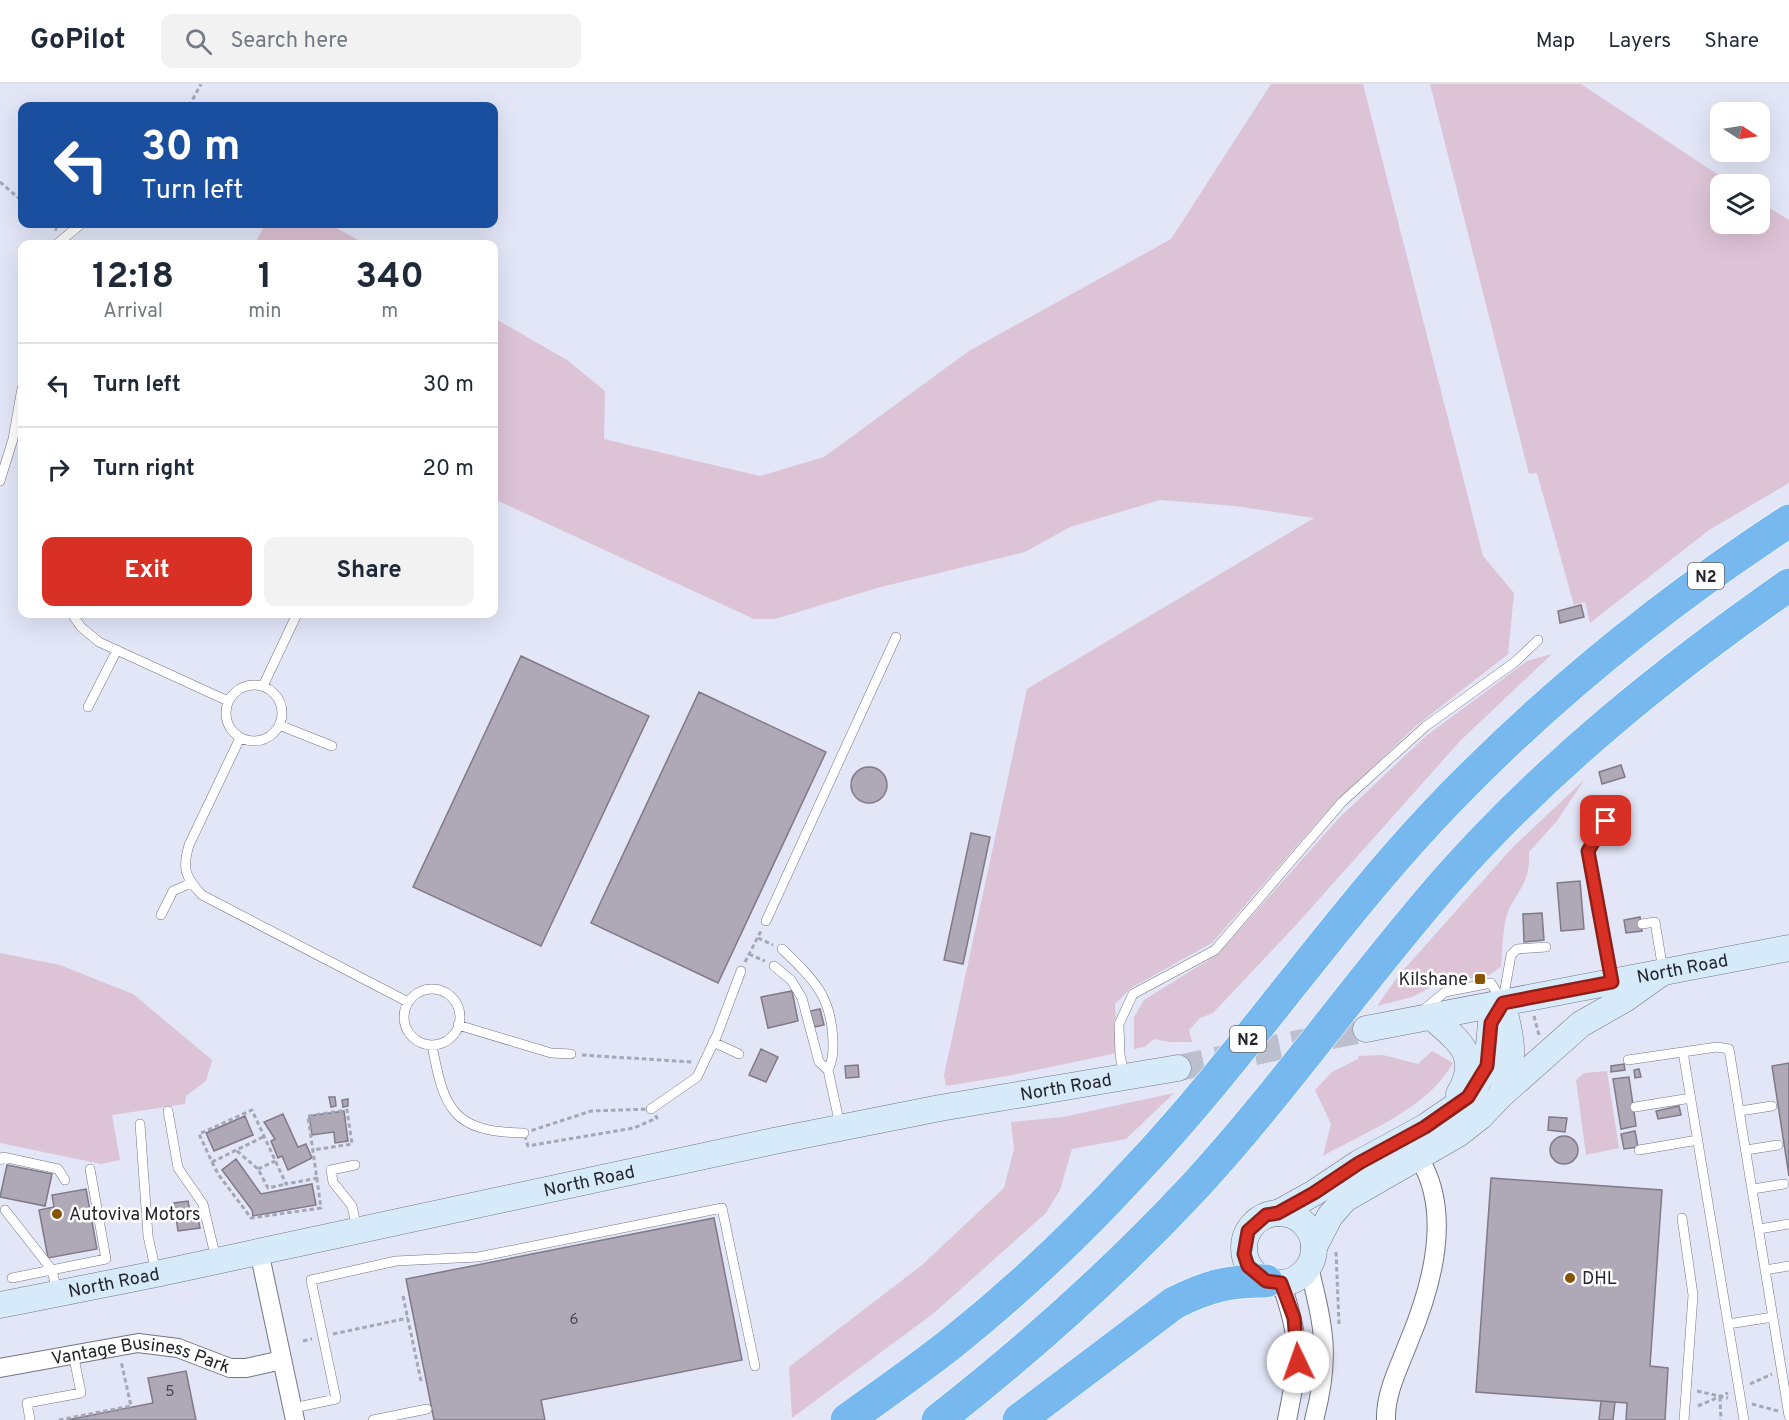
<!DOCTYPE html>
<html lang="en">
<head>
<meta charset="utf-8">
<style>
	:root { --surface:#fff; --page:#f2f2f3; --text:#1f2937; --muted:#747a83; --line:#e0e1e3; --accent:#d93025 }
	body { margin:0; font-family:Overpass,sans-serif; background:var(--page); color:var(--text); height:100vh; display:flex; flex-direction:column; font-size:22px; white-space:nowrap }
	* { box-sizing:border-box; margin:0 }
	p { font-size:20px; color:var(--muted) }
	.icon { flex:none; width:33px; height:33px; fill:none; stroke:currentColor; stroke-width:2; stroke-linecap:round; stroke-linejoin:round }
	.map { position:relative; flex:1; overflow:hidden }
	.details { position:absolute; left:18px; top:156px; width:480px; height:378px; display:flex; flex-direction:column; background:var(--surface); border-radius:12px; box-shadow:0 6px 24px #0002 }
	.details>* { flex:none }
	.top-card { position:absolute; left:18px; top:18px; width:480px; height:126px; border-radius:12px; box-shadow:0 6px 24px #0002; background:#1a4fa0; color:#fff; overflow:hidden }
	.needle { width:39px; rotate:102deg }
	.controls { position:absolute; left:1710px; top:18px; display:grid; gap:12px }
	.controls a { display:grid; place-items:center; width:60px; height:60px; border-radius:12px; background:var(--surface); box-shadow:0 6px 24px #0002; font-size:30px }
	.pin { position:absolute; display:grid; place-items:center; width:51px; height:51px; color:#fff; margin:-26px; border-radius:12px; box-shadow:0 3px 9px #0006 }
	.me { position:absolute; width:66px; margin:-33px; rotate:357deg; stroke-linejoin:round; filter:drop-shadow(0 0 4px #0008) }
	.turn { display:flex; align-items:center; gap:21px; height:126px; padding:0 24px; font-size:27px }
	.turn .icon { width:78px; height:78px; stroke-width:2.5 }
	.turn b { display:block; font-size:42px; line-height:51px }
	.eta { display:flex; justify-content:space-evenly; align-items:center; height:102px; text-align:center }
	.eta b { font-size:36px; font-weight:700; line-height:42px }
	.action { display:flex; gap:12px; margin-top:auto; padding:12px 24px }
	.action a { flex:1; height:69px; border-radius:12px; background:var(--accent); color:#fff; font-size:24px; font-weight:700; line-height:69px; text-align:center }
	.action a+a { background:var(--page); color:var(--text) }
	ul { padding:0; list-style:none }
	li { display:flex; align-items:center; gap:18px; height:84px; padding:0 24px; border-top:2px solid var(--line) }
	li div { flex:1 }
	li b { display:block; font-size:22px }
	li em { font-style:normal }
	header { display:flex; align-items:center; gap:36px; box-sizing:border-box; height:84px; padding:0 30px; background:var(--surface); border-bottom:2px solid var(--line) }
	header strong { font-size:28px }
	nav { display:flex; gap:33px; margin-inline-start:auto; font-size:21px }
	.search { width:420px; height:54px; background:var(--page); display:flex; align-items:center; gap:15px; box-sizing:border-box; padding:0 21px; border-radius:12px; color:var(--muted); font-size:22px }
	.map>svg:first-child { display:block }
</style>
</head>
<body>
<header>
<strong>GoPilot</strong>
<div class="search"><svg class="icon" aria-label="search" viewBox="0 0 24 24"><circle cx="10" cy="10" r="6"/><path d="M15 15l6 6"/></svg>Search here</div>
<nav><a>Map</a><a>Layers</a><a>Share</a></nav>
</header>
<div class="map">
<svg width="1789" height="1336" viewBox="0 0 1789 1336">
	<rect width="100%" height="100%" fill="#e2e6f7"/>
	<path fill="#ddc3d6" d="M1271 0H1363L1483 472 1514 509 1508 570 1416 642 1328 726 1212 859 1131 904 1115 920 1117 969 1013 991 946 1002 944 991 1027 605 1314 434 1235 422 1160 416 1070 443 1025 468 877 504 775 535H754L494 415V234L567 276 605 307 604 355 760 392 824 373 969 267 1171 155Z
		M1430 0H1581L1732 100H1720V140H1760V118L1789 136V399L1709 446 1590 539 1585 518 1574 521 1537 389 1529 390Z
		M265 140H329L365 160H255Z
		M1552 570 1461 656 1296 841 1213 929 1200 934 1189 946 1192 958H1170L1154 955 1144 963 1134 965V933L1144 916 1218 870 1339 734 1426 652 1527 577Z
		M1584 696 1557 737 1529 768C1530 798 1521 801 1509 825 1502 841 1503 865 1501 883L1489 891 1437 900 1412 913 1377 922 1399 891 1512 764Z
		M0 869 60 881 133 910 212 976 206 997 186 1012 185 1020 112 1031 120 1076 101 1080 0 1059Z
		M1432 967 1453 979C1427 1025 1367 1047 1323 1072L1331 1040 1315 1006 1332 988 1358 975 1359 972 1383 971 1418 980Z
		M1607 987 1619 1064 1586 1071 1576 996 1584 989Z
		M1174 1009 1126 1055 1072 1065 1060 1106 1046 1129 934 1229 792 1334 789 1283 922 1181 1004 1104 1014 1065 1011 1038 1063 1033Z"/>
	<path fill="#afa8b7" stroke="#807988" stroke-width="1.5" d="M1581 521 1584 533 1560 539 1558 527Z
		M521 572 649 632 541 862 413 803Z
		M699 608 826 668 718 899 591 839Z
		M1621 681 1625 693 1602 700 1599 688Z
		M851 701a18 18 0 1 1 36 0a18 18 0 1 1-36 0Z
		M971 749 990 753 963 880 944 876Z
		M1580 797 1584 845 1561 847 1557 799Z
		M1542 829 1544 856 1524 858 1523 830Z
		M1640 833 1642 847 1626 849 1624 836Z
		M792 907 798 937 768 944 761 913Z
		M820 925 824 941 814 943 810 927Z
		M761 965 778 973 766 998 749 991Z
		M1789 979V1092L1772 982Z
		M1624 980 1625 986 1611 988V982Z
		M858 981 859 993 846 994 845 982Z
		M1639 985 1641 993 1635 994 1634 986Z
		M1629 993 1636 1042 1621 1045 1613 995Z
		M329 1013H335L336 1022 331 1023Z
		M348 1015V1022L343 1023 342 1016Z
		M1679 1022 1681 1031 1658 1035 1656 1027Z
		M344 1027 348 1057 335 1059 334 1048 312 1051 309 1032Z
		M283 1030 298 1063 306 1060 312 1074 288 1086 282 1072 278 1074 271 1057 275 1055 264 1038Z
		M245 1032 253 1051 214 1067 206 1049Z
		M1549 1033 1567 1034 1565 1048 1548 1046Z
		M1635 1047 1638 1063 1624 1065 1621 1050Z
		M1550 1066a14 14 0 1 1 28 0a14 14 0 1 1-28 0Z
		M236 1075 261 1110 312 1100 316 1121 253 1132 252 1126 222 1086Z
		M7 1081 52 1090 45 1122 0 1113Z
		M1491 1094 1662 1106 1650 1282 1668 1284 1665 1336H1626L1627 1319 1476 1308Z
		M86 1105 97 1165 48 1174 39 1126 54 1123 52 1111Z
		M188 1117 190 1128 197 1127 200 1144 178 1147 174 1119Z
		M714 1134 742 1276 541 1316 545 1336H434L406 1195Z
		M1308 1277 1316 1278 1314 1294 1306 1293Z
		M186 1287 196 1336H67L153 1319 148 1294Z
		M1601 1317 1615 1318 1613 1336H1599Z"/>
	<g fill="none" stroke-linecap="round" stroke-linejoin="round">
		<path stroke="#bcbfce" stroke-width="26" stroke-dasharray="26 13" stroke-linecap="butt" d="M1178 984 1366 945"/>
		<defs>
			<path id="lane" d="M57 160 81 140
				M0 397 13 355 22 304
				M72 530 81 543 99 558 228 617
				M226 629a28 28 0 1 1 56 0a28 28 0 1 1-56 0Z
				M263 602 297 530
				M88 623 117 566
				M279 641 332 662
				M240 654 189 761C182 785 185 793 202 811L408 918
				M161 831 173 807 191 799
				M766 837 896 553
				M1642 840 1655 838 1663 886
				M782 865C813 895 832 912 833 958 833 969 833 976 828 986
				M774 882 791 896 802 914 819 978 828 986 840 1041
				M1612 895 1588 767 1616 722
				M404 933a28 28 0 1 1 56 0a28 28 0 1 1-56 0Z
				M1503 916 1511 871 1517 865 1546 863
				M1423 926 1445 908 1491 899 1502 918
				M458 941 551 969 571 970
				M713 958 739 970
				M432 961C444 1026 453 1048 524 1049
				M1683 968 1744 1336
				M1628 976 1717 963 1729 965 1789 1332
				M1124 991 1120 971 1119 940 1133 910 1215 866 1342 718 1426 642 1515 578 1538 556
				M1635 1023 1691 1014
				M651 1025 697 993 717 951 741 887
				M168 1027 178 1084 203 1120 216 1175
				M1740 1027 1772 1022
				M140 1040 148 1152 156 1188
				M1639 1066 1698 1056
				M1746 1066 1778 1061
				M0 1076 3 1073 58 1085 65 1096
				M355 1081 331 1086 333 1098 352 1122 357 1145
				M1753 1105 1784 1100
				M5 1126 52 1186 57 1208
				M1682 1134 1693 1211 1684 1336
				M1759 1145 1789 1140
				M1765 1186 1789 1182
				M12 1194 106 1175 90 1085
				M1728 1240 1773 1233
				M293 1324 336 1315 311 1196 396 1177 478 1173 722 1124 755 1282
				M30 1336 27 1319 81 1309 73 1269
				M373 1336 427 1325"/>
			<g id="street">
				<path d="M259 1167 295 1336"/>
				<path d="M1309 1183C1324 1245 1331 1273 1314 1336"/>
				<path d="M1281 1199C1302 1258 1299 1276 1287 1336"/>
				<path id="s1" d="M0 1284 138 1259 178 1264 230 1284H246L282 1276"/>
				<path d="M1386 1336C1385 1309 1400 1281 1409 1257 1432 1202 1453 1129 1419 1074"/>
			</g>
			<g id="secondary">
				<path d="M1432 933C1458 957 1482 971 1459 1010"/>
				<path id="s2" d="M1366 945 1789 864"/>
				<path d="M1502 1008C1517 977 1511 950 1502 919"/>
				<circle cx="1279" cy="1164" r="35"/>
				<path d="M1278 1129 1314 1109 1359 1079 1425 1043 1469 1013 1487 982 1491 939 1502 919"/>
				<path d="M1314 1163 1330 1132 1345 1115 1458 1050 1481 1032 1501 1011 1581 940 1625 915 1663 888"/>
				<path id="s3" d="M0 1221 156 1190 774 1057 940 1024 1178 984"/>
			</g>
			<path id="highway" d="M847 1336C883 1310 919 1285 953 1258 1018 1206 1079 1148 1135 1087 1251 964 1343 821 1463 701 1562 601 1671 514 1789 437
				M938 1336C1030 1264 1116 1187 1196 1101 1285 1004 1361 894 1448 795 1548 682 1666 587 1789 501
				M1019 1336 1174 1219C1208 1202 1228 1197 1266 1197"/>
		</defs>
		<use href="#lane" stroke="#727685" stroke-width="10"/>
		<use href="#street" stroke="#727685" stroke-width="20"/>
		<use href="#secondary" stroke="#727685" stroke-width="27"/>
		<use href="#highway" stroke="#fff" stroke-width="34"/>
		<path stroke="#a4a7b5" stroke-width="3" stroke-dasharray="4.5 3" stroke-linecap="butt" d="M189 22 201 0
			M0 98 22 117
			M49 140 57 146
			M758 854 773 861
			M749 870 765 877
			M745 878 761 847
			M1534 932 1539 951
			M582 971 692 978
			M651 1025 657 1034 634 1044 528 1062 524 1049 591 1027Z
			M263 1053 212 1078 199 1050 252 1026 286 1100 318 1094
			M237 1067 258 1085 268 1104 286 1100
			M212 1078 218 1090 251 1134 321 1124 308 1032 347 1026 352 1060 313 1066
			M258 1085 275 1077
			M1336 1168 1339 1240
			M403 1212 421 1297
			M333 1250 408 1234
			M303 1257 312 1255
			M1750 1300 1772 1290
			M1697 1307 1728 1314
			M1720 1313 1721 1336
			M1752 1320 1778 1327
			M1698 1322 1728 1309
			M59 1336 131 1322 121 1277"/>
		<use href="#lane" stroke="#fff" stroke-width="9"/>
		<use href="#street" stroke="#fff" stroke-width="18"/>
		<use href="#secondary" stroke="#d6eafa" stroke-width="26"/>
		<use href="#highway" stroke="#77b9ef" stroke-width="33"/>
	</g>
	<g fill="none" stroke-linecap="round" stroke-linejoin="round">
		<defs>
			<path id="route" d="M1298 1278 1294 1234 1281 1199 1266 1197 1248 1182 1244 1170 1248 1147 1266 1131 1278 1129 1314 1109 1359 1079 1425 1043 1468 1013 1487 982 1491 939 1503 919 1612 898 1588 767 1606 737"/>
		</defs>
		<use href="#route" stroke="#8d1f18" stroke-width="15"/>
		<use href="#route" stroke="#d93025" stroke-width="10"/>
	</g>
	<g fill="#895401" stroke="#fff" stroke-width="2">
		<rect x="1474" y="889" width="12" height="12" rx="3"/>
		<circle cx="57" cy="1130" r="6"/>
		<circle cx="1570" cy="1194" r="6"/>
	</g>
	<g text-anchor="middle" stroke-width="5" stroke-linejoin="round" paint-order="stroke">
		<g font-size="15" fill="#47464f">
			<text x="574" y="1240">6</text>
			<text x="170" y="1312">5</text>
		</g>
		<g fill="#fff" stroke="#66666b" stroke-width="1.5">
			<rect x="1688" y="479" width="36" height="26" rx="4.5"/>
			<rect x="1230" y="942" width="36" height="26" rx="4.5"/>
		</g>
		<g font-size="16" font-weight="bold" fill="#24252c">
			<text x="1706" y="498">N2</text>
			<text x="1248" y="961">N2</text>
		</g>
		<g font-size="18" fill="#24252c" stroke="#fff">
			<text dy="6" stroke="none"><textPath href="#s2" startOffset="322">North Road</textPath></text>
			<text dy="6" stroke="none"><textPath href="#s3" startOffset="1088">North Road</textPath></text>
			<text dy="6" stroke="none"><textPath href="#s3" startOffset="602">North Road</textPath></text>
			<text dy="6" stroke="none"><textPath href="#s3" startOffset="116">North Road</textPath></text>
			<text dy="6" stroke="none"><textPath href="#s1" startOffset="144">Vantage Business Park</textPath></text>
		</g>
		<g font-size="18" fill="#24252c" stroke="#fff" text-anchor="start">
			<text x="1468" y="901" text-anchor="end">Kilshane</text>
			<text x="69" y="1136">Autoviva Motors</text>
			<text x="1582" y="1200">DHL</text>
		</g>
	</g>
</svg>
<div class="controls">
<a><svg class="needle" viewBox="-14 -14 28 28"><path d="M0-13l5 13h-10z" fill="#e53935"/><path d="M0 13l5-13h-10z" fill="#747a83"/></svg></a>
<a><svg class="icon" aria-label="layers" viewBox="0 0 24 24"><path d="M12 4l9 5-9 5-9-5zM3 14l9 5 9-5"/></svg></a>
</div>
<div class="pin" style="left:1606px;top:737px;background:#d93025"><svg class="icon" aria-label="arrive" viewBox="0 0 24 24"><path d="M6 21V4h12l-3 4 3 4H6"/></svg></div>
<svg class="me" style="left:1298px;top:1278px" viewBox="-20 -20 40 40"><circle r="19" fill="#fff"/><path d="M0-13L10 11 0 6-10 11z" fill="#d93025"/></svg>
<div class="top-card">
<div class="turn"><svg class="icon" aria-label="left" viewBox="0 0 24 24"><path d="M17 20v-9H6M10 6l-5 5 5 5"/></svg><div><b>30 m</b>Turn left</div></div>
</div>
<section class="details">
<div class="eta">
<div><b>12:18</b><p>Arrival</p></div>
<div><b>1</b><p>min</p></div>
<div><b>340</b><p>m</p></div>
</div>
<ul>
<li><svg class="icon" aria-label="left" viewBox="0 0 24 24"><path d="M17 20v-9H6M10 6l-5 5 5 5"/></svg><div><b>Turn left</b></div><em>30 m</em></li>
<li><svg class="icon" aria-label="right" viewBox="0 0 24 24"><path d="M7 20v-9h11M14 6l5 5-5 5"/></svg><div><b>Turn right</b></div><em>20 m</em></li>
</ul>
<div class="action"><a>Exit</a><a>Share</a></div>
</section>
</div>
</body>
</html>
